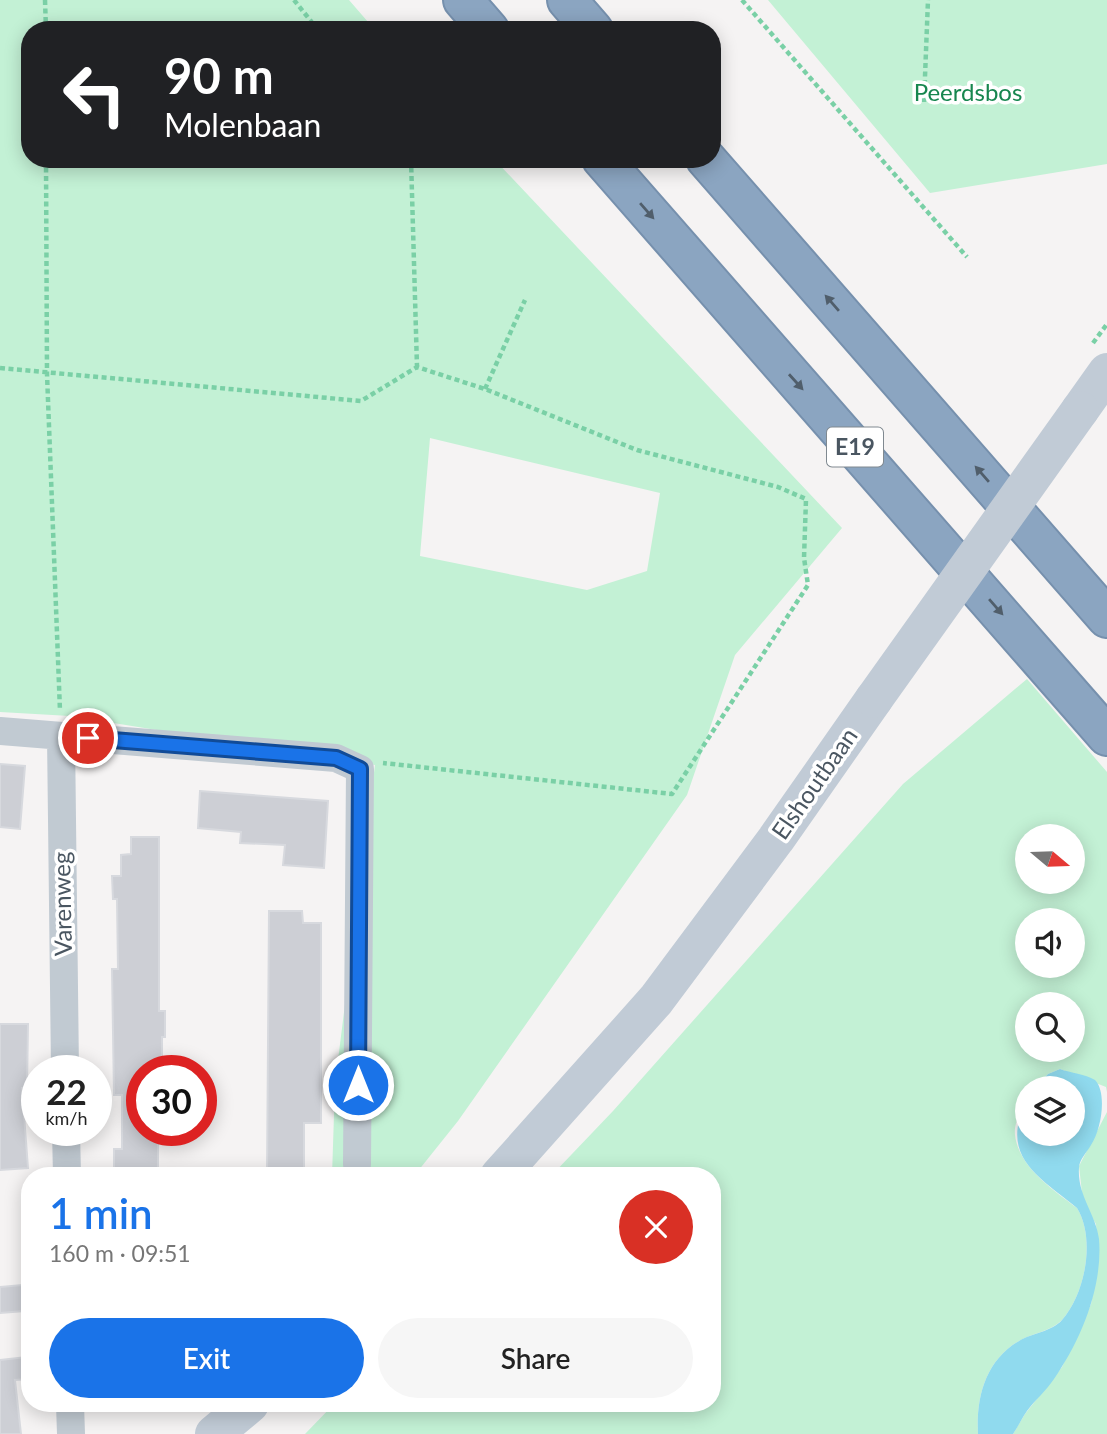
<!DOCTYPE html>
<html lang="en">
<head>
<meta charset="utf-8">
<style>
	:root { --surface:#fff; --page:#f6f6f6; --text:#222; --muted:#767676; --accent:#1a73e8 }
	body { margin:0; font-family:Lato,sans-serif; background:var(--page); color:var(--text); height:100vh; display:flex; flex-direction:column; font-size:26px; white-space:nowrap }
	* { box-sizing:border-box; margin:0 }
	p { font-size:23px; color:var(--muted) }
	.icon { flex:none; width:38px; height:38px; fill:none; stroke:currentColor; stroke-width:2; stroke-linecap:round; stroke-linejoin:round }
	.map { position:relative; flex:1; overflow:hidden }
	.side { position:absolute; left:21px; top:1167px; width:700px; height:245px; display:flex; flex-direction:column; background:var(--surface); border-radius:28px; box-shadow:0 4px 18px #0003 }
	.side>* { flex:none }
	.guide { position:absolute; left:21px; top:21px; width:700px; height:147px; border-radius:28px; box-shadow:0 4px 18px #0003; background:#202124; color:#fff; overflow:hidden }
	.needle { width:46px; rotate:109deg }
	.tools { position:absolute; left:1015px; top:824px; display:grid; gap:14px }
	.tools a { display:grid; place-items:center; width:70px; height:70px; border-radius:50%; background:var(--surface); box-shadow:0 4px 18px #0003; font-size:35px }
	.speed { position:absolute; left:21px; top:1055px; display:flex; gap:14px; font-size:35px; font-weight:700; text-align:center }
	.speed>* { display:grid; place-content:center; width:91px; height:91px; border-radius:50%; background:var(--surface); box-shadow:0 4px 18px #0003; line-height:1 }
	.speed small { font-size:18px; font-weight:400 }
	.speed .limit { border:10px solid #d22; background:#fff; color:#111 }
	.pin { position:absolute; display:grid; place-items:center; width:60px; height:60px; color:#fff; margin:-30px; border:4px solid #fff; border-radius:50%; box-shadow:0 2px 7px #0007 }
	.me { position:absolute; width:77px; margin:-38px; rotate:0deg; stroke-linejoin:round; filter:drop-shadow(0 0 5px #0008) }
	.turn { display:flex; align-items:center; gap:24px; height:147px; padding:0 28px; font-size:32px }
	.turn .icon { width:91px; height:91px; stroke-width:2.5 }
	.turn b { display:block; font-size:49px; line-height:60px }
	.round { display:grid; place-items:center; flex:none; width:74px; height:74px; border-radius:37px; background:var(--page) }
	.headline { display:flex; align-items:center; justify-content:space-between; height:119px; padding:0 28px }
	h1 { font-size:42px; font-weight:600; line-height:52px; color:var(--accent) }
	.cta { display:flex; gap:14px; margin-top:auto; padding:14px 28px }
	.cta a { flex:1; height:80px; border-radius:42px; background:var(--accent); color:#fff; font-size:28px; font-weight:600; line-height:80px; text-align:center }
	.cta a+a { background:var(--page); color:var(--text) }
	.map>svg:first-child { display:block }
</style>
</head>
<body>
<div class="map">
<svg width="1107" height="1434" viewBox="0 0 1107 1434">
	<rect width="100%" height="100%" fill="#f5f3f3"/>
	<path fill="#c3f1d5" fill-rule="evenodd" d="M0 0H349L375 30H30V159H494L842 528 735 655 687 795 458 1121 414 1176H332L335 1084 375 765 70 716 0 712ZM430 438 660 493 647 571 587 590 420 556Z
		M768 0H1107V164L930 193Z
		M1027 679 1107 772V1092L1106 1087 1060 1069 1048 1074 1035 1088H1027C1027 1105 1013 1119 1015 1135 1019 1168 1054 1190 1077 1208 1096 1239 1085 1294 1062 1320 1050 1332 1032 1333 1019 1341 985 1361 976 1398 978 1434H305L334 1404H712V1176H551L613 1111 903 784ZM1027 836H1073V882H1027ZM1027 920H1073V966H1027ZM1027 1004H1073V1050H1027Z
		M1107 1112V1434H1013L1025 1414 1062 1367 1091 1304 1098 1263 1096 1224 1088 1211 1082 1193 1079 1166Z"/>
	<path fill="#90daee" d="M1060 1069C1071 1073 1085 1074 1095 1080 1107 1092 1102 1128 1091 1145 1087 1152 1079 1160 1079 1168 1077 1195 1096 1214 1099 1239 1103 1287 1081 1340 1054 1379 1046 1391 1035 1400 1027 1411 1022 1418 1018 1427 1013 1434H978C976 1398 985 1361 1019 1341 1032 1333 1051 1332 1062 1320 1085 1294 1096 1239 1077 1208 1039 1177 998 1156 1027 1101V1134H1073V1088H1035L1048 1074Z"/>
	<path fill="#cdcfd5" stroke="#d7d9de" stroke-width="2" d="M0 764 25 766 20 829 0 827Z
		M200 791 328 801 324 868 283 865 285 845 240 843 241 832 198 828Z
		M131 837H159V1011H165V1037H162V1071H142V1130H158V1174H114V1149H122V1095H114L112 969H118L117 899H113L112 876H121V855L131 854Z
		M269 911H302L303 923H321V1123H304V1176H267Z
		M0 1024H28L27 1088H22L28 1168 0 1170Z
		M22 1285 24 1311 0 1313V1287Z
		M26 1357 29 1379 15 1380 21 1434H0V1360Z"/>
	<g fill="none" stroke-linecap="round" stroke-linejoin="round">
		<defs>
			<path id="highway" d="M463 0 489 30
				M567 0 593 30
				M602 159 1107 736
				M706 159 1107 618"/>
		</defs>
		<use href="#highway" stroke="#7690ad" stroke-width="42"/>
		<path stroke="#7ad0a6" stroke-width="4.5" stroke-dasharray="5 3.5" stroke-linecap="butt" d="M45 0 46 30
			M294 0 318 30
			M742 0 967 257
			M924 102 928 0
			M46 159 47 374 60 711
			M411 159 417 367
			M1093 343 1107 324
			M0 368 361 401 417 367 485 389 637 450 778 487 806 499 804 558 808 585 672 794 383 763
			M485 389 525 300"/>
		<path stroke="#c1cad2" stroke-width="28" d="M0 731 336 758 360 769 357 1164
			M61 736 65 1071
			M66 1130 67 1176
			M70 1404 71 1434"/>
		<path stroke="#c1cbd6" stroke-width="38" d="M1080 410 1107 372
			M499 1176 656 1000 776 839 874 699
			M214 1434 250 1404"/>
		<use href="#highway" stroke="#8ba5c1" stroke-width="38"/>
		<path stroke="#c1cbd6" stroke-width="38" d="M874 699 1080 410"/>
	</g>
	<defs><path id="oneway-solid" d="M-6-.8H1V-3.2L6.5 0L1 3.2V.8H-6Z" transform="scale(1.75)"/></defs>
	<g fill="#505e6b">
		<use href="#oneway-solid" transform="translate(647 211) rotate(49)"/>
		<use href="#oneway-solid" transform="translate(832 303) rotate(-131)"/>
		<use href="#oneway-solid" transform="translate(796 382) rotate(48)"/>
		<use href="#oneway-solid" transform="translate(982 474) rotate(-131)"/>
		<use href="#oneway-solid" transform="translate(996 607) rotate(49)"/>
	</g>
	<g fill="none" stroke-linecap="round" stroke-linejoin="round">
		<defs>
			<path id="route" d="M88 738 336 758 360 769 358 1085"/>
		</defs>
		<use href="#route" stroke="#114b97" stroke-width="18"/>
		<use href="#route" stroke="#1a73e8" stroke-width="12"/>
	</g>
	<g text-anchor="middle" stroke-width="7" stroke-linejoin="round" paint-order="stroke">
		<rect fill="#fff" stroke="#808990" stroke-width="2" x="827" y="427.5" width="56" height="39" rx="5"/>
		<g font-size="23" font-weight="bold" fill="#4a5661">
			<text x="855" y="455">E19</text>
		</g>
		<g font-size="24" fill="#17864f" stroke="#fff">
			<text x="968" y="101">Peerdsbos</text>
		</g>
		<g font-size="24" fill="#4a5661" stroke="#fff">
			<text transform="translate(815 784) rotate(-55)" y="8">Elshoutbaan</text>
			<text transform="translate(63 904) rotate(-91)" y="8">Varenweg</text>
		</g>
	</g>
</svg>
<div class="tools">
<a><svg class="needle" viewBox="-14 -14 28 28"><path d="M0-13l5 13h-10z" fill="#e53935"/><path d="M0 13l5-13h-10z" fill="#767676"/></svg></a>
<a><svg class="icon" aria-label="sound" viewBox="0 0 24 24"><path d="M4 9h4l5-4v14l-5-4H4zM17 9q2 3 0 6"/></svg></a>
<a><svg class="icon" aria-label="search" viewBox="0 0 24 24"><circle cx="10" cy="10" r="6"/><path d="M15 15l6 6"/></svg></a>
<a><svg class="icon" aria-label="layers" viewBox="0 0 24 24"><path d="M12 4l9 5-9 5-9-5zM3 14l9 5 9-5"/></svg></a>
</div>
<div class="speed"><div>22<small>km/h</small></div><div class="limit">30</div></div>
<div class="pin" style="left:88px;top:738px;background:#d93025"><svg class="icon" aria-label="arrive" viewBox="0 0 24 24"><path d="M6 21V4h12l-3 4 3 4H6"/></svg></div>
<svg class="me" style="left:358px;top:1085px" viewBox="-20 -20 40 40"><circle r="17" fill="#1a73e8" stroke="#fff" stroke-width="3"/><path d="M0-11L8 9 0 5-8 9z" fill="#fff"/></svg>
<div class="guide">
<div class="turn"><svg class="icon" aria-label="left" viewBox="0 0 24 24"><path d="M17 20v-9H6M10 6l-5 5 5 5"/></svg><div><b>90 m</b>Molenbaan</div></div>
</div>
<section class="side">
<div class="headline"><div><h1>1 min</h1><p>160 m · 09:51</p></div><a class="round" style="background:#d93025;color:#fff"><svg class="icon" aria-label="close" viewBox="0 0 24 24"><path d="M6 6l12 12M18 6L6 18"/></svg></a></div>
<div class="cta"><a>Exit</a><a>Share</a></div>
</section>
</div>
</body>
</html>
